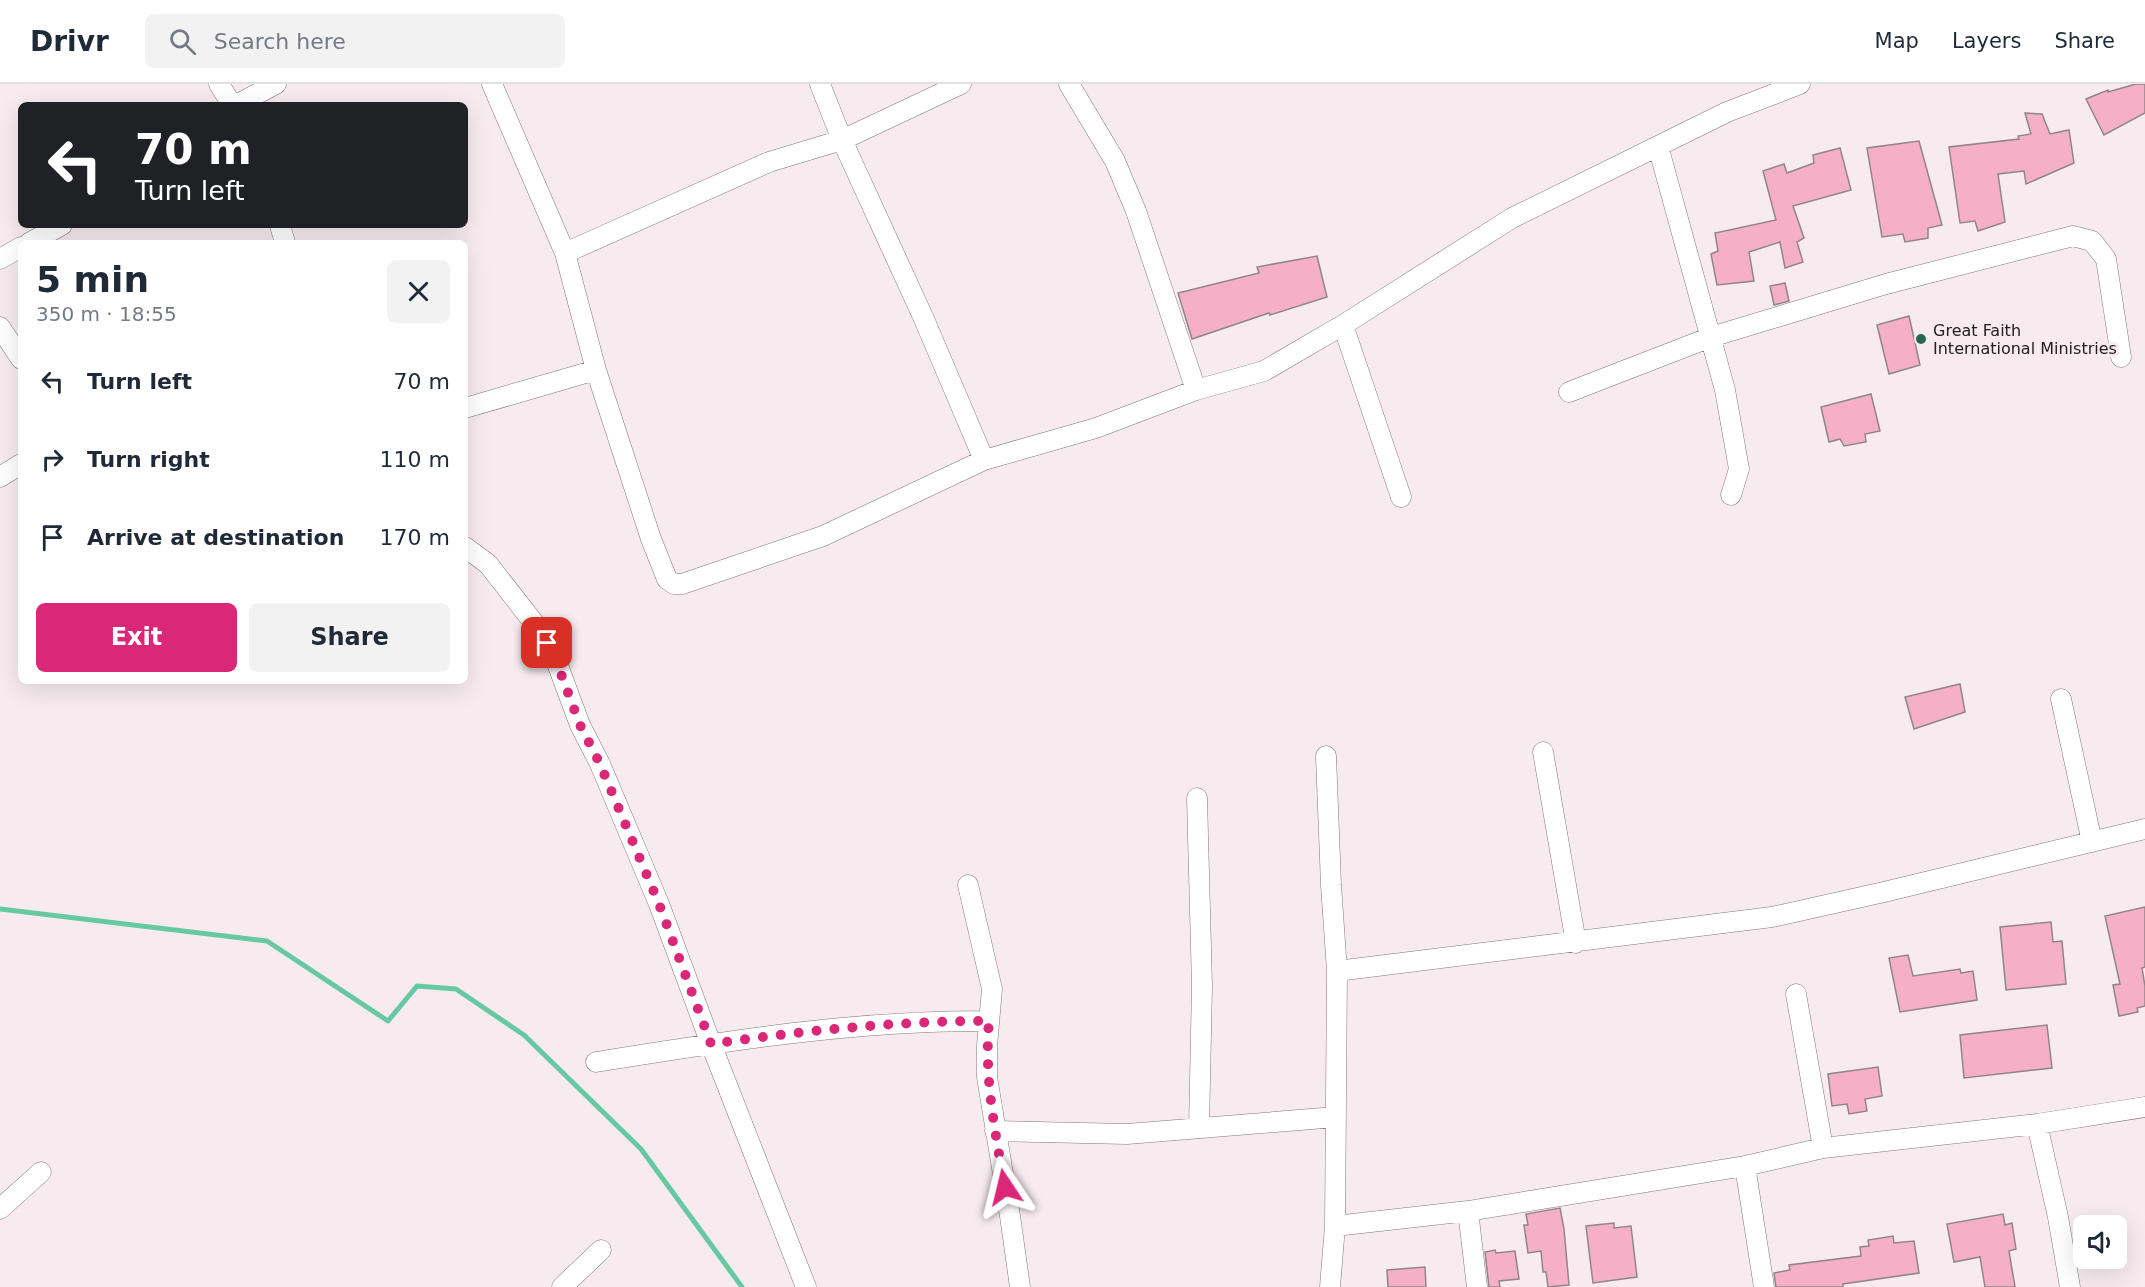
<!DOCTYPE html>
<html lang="en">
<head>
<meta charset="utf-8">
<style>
	:root { --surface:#fff; --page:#f2f2f3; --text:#1f2937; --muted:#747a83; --line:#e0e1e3; --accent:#db2777 }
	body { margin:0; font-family:"DejaVu Sans",sans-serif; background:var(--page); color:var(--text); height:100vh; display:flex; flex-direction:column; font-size:22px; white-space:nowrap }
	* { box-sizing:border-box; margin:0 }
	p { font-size:20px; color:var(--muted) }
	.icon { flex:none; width:33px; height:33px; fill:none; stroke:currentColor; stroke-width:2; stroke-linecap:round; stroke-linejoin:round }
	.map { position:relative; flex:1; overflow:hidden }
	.details { position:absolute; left:18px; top:156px; width:450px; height:444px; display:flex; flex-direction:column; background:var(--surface); border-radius:9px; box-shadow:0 6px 24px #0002 }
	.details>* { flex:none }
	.guide { position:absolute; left:18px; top:18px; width:450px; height:126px; border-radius:9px; box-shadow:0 6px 24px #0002; background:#202124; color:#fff; overflow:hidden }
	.tools { position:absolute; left:2073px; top:1131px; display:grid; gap:12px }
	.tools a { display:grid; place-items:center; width:54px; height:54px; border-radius:9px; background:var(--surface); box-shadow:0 6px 24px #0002; font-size:30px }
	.pin { position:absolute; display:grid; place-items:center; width:51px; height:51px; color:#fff; margin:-26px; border-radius:12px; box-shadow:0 3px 9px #0006 }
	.me { position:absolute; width:66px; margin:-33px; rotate:350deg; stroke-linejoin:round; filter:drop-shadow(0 0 4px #0008) }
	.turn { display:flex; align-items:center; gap:21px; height:126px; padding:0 18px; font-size:27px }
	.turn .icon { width:78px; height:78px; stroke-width:2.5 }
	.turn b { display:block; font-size:42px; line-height:51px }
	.round { display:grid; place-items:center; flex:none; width:63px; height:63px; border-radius:9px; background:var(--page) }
	.summary { display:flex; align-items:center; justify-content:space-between; height:102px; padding:0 18px }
	h1 { font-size:36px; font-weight:700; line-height:45px }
	.action { display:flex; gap:12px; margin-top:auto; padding:12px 18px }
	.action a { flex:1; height:69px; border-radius:9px; background:var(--accent); color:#fff; font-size:24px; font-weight:700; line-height:69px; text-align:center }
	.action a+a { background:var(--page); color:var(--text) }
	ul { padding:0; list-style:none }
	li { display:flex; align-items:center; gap:18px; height:78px; padding:0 18px }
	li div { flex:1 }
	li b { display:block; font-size:22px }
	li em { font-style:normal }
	header { display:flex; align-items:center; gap:36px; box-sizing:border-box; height:84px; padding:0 30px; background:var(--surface); border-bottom:2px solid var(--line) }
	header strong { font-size:28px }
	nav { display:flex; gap:33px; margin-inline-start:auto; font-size:21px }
	.search { width:420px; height:54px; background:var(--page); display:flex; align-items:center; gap:15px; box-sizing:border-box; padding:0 21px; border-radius:9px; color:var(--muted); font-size:22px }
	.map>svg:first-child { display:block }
</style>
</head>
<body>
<header>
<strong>Drivr</strong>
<div class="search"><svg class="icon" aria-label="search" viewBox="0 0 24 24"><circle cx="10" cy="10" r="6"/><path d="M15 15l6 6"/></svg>Search here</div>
<nav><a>Map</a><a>Layers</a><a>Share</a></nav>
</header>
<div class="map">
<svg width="2145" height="1203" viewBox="0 0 2145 1203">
	<rect width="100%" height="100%" fill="#f7ebef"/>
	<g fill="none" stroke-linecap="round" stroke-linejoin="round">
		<path stroke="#67c9a4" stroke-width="5" d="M0 825 267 857 388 937 417 902 456 905 524 951 641 1065 742 1203"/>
	</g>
	<path fill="#f5afc6" stroke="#908689" stroke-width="1.5" d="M2136 0H2145V29L2104 51 2086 15 2108 6V8Z
		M2025 29 2042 30 2050 50 2069 46 2074 79 2026 100 2024 87 1998 90 2005 138 1978 147 1975 137 1960 139 1949 63 2019 55 2018 52 2031 50Z
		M1919 57 1942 141 1928 144V154L1905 158 1903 150 1882 153 1867 64Z
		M1840 64 1851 106 1793 122 1804 154 1797 158 1803 178 1785 184 1780 158 1749 168 1754 197 1717 201 1711 170 1718 167 1715 149 1776 136 1763 87 1784 80 1787 89 1814 79 1813 71Z
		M1317 172 1327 213 1270 231 1269 229 1192 255 1178 209 1259 189 1257 183Z
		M1785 199 1789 217 1774 221 1770 202Z
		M1909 232 1920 281 1889 290 1877 241Z
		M1871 310 1880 347 1865 350 1866 358 1844 362 1840 355 1829 358 1821 323Z
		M1960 600 1965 628 1914 645 1905 613Z
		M2145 823V883L2142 884 2145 902V922L2137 924 2138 928 2119 932 2113 901 2120 900 2105 832Z
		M2051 838 2053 858 2062 857 2066 900 2006 906 2000 843Z
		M1908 871 1913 892 1960 885 1961 889 1973 887 1977 916 1900 928 1889 874Z
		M2047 941 2052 984 1964 994 1960 951Z
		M1878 983 1882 1012 1865 1015 1867 1027 1849 1030 1847 1020 1832 1022 1828 990Z
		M1560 1124 1564 1145 1569 1201 1548 1203 1546 1188H1543L1541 1167 1528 1169 1524 1141H1528L1526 1130Z
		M2003 1130 2005 1141 2012 1139 2016 1165 2009 1167 2015 1203H1985L1980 1173 1954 1178 1947 1140Z
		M1614 1139V1144L1631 1142 1637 1193 1593 1199 1586 1142Z
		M1893 1152 1894 1159 1914 1157 1919 1189 1843 1200V1203H1776L1774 1189 1790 1186 1789 1181 1861 1172 1860 1163 1869 1162 1868 1156Z
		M1495 1166 1496 1169 1515 1167 1519 1195 1499 1197 1500 1203H1489L1485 1168Z
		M1425 1183 1426 1203H1388L1387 1186Z"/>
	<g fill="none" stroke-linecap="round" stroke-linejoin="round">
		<defs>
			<path id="minor" d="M219 0 232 21
				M492 0 565 169 596 286 651 455 667 495 674 500H682L823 452 984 376 1096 344 1196 306 1264 287 1343 241 1512 134 1727 28 1800 0
				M820 0 842 56 924 235 984 376
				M1069 0 1115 77 1136 127 1196 306
				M236 21 276 0
				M1658 62 1725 306 1739 385 1731 411
				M280 141 285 159
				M29 159 62 141
				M565 169 769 78 842 56 961 0
				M0 175 21 163
				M1343 241 1401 413
				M0 243 21 275
				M1569 308 1711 253 1886 200 2073 152 2092 157 2106 175 2121 273
				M465 324 596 286
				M0 393 21 380
				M465 463 488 480 541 548 554 571 580 641 600 680 659 820 711 960 806 1203
				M2061 615 2092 758
				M1543 668 1576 859
				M1326 672 1331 801 1337 887 1335 1142 1330 1203
				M1197 714 1202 902 1199 1044
				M968 801 992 905 987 962V993L1010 1132 1020 1203
				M1337 887 1772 833 1884 808 2145 745
				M1796 910 1823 1064
				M596 978C726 957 857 936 989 937
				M2037 1040 2058 1133 2070 1203
				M995 1047 1127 1050 1336 1033
				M1745 1082 1764 1203
				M0 1125 41 1088
				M1468 1127 1477 1203
				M1335 1142 1468 1127 1745 1082 1823 1064 2037 1040 2145 1023
				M562 1203 601 1166"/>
		</defs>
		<use href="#minor" stroke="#81777a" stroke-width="21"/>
		<use href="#minor" stroke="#fff" stroke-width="20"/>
	</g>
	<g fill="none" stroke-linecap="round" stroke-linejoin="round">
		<path stroke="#db2777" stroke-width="10" stroke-dasharray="0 18" d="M547 559 554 571 580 641 600 680 659 820 711 960C803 947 896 937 989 937 984 993 995 1048 1005 1103"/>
	</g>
	<circle fill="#2b6650" stroke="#f7ebef" stroke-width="2" cx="1921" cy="255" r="6"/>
	<g text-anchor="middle" stroke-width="6" stroke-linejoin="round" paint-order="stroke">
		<g font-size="16" fill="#242021" stroke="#f7ebef" text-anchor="start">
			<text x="1933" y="252">Great Faith<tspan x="1933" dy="18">International Ministries</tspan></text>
		</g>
	</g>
</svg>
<div class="tools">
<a><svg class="icon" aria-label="sound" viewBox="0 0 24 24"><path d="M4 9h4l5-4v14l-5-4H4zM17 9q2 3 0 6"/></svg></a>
</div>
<div class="pin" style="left:547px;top:559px;background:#d93025"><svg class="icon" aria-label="arrive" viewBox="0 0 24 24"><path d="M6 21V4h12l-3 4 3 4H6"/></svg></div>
<svg class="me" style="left:1005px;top:1103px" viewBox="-20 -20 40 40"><path d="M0-17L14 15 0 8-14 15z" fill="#db2777" stroke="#fff" stroke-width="4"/></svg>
<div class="guide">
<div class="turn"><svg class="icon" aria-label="left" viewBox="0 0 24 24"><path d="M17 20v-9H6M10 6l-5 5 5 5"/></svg><div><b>70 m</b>Turn left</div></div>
</div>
<section class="details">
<div class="summary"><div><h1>5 min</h1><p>350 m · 18:55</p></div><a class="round"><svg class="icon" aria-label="close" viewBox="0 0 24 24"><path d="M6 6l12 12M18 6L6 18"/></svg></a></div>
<ul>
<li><svg class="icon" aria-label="left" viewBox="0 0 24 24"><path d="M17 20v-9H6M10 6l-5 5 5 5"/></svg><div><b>Turn left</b></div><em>70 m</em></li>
<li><svg class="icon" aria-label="right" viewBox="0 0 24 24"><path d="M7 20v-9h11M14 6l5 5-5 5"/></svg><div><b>Turn right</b></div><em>110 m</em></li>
<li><svg class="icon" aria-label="arrive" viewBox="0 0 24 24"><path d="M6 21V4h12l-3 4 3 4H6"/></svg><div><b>Arrive at destination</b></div><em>170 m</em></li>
</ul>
<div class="action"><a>Exit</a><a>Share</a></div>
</section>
</div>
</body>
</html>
